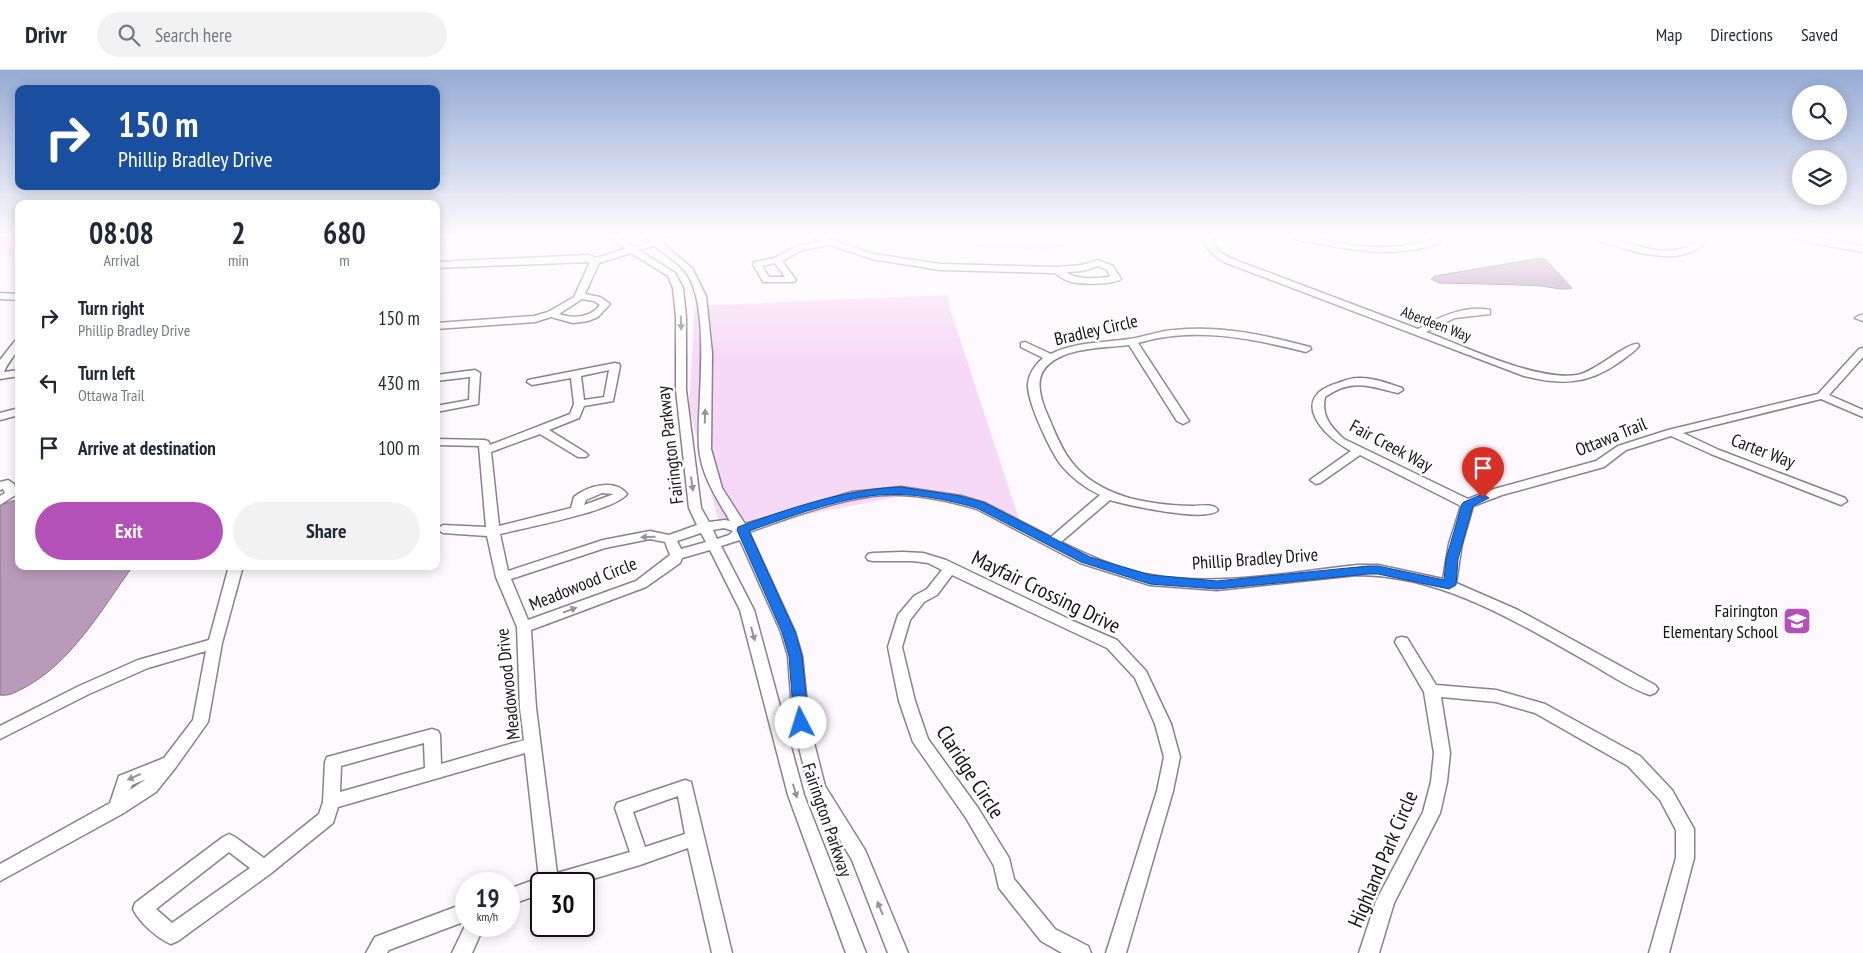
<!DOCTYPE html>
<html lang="en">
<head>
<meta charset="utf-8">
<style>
	:root { --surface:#fff; --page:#f2f2f3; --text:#1f2937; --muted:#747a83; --line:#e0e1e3; --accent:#b451b8 }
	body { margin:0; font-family:"PT Sans Narrow",sans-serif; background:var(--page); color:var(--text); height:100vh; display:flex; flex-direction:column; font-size:19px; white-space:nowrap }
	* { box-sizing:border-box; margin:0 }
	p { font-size:16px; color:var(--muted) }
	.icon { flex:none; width:28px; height:28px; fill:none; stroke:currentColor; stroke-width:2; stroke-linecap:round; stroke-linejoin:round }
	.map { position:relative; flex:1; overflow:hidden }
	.side { position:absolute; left:15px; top:130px; width:425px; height:370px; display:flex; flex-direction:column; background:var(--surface); border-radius:10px; box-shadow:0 2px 12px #0003 }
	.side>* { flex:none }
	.hud { position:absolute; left:15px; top:15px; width:425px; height:105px; border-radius:10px; box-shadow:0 2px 12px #0003; background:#1a4fa0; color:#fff; overflow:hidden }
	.fabs { position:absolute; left:1792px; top:15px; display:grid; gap:10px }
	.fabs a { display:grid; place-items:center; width:55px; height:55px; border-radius:50%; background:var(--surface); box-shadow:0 2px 12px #0003; font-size:25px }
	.speed { position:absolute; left:455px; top:802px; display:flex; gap:10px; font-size:25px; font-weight:700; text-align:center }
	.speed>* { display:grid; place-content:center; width:65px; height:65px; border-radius:50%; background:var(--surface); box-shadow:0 2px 12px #0003; line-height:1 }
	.speed small { font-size:12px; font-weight:400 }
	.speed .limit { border:2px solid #111; border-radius:8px; background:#fff; color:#111 }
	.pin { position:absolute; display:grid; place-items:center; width:42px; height:42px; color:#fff; margin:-51px -21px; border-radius:50% 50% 50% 0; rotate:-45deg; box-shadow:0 0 5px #0007 }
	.pin .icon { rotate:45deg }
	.me { position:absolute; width:55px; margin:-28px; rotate:355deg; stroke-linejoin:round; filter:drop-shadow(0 0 4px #0008) }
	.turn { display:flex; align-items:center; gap:18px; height:105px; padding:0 20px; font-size:22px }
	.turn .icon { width:65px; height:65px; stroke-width:2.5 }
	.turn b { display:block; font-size:35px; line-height:42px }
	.eta { display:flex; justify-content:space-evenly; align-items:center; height:85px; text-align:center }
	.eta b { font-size:30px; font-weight:600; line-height:35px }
	.action { display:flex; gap:10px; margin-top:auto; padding:10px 20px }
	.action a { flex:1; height:58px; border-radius:30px; background:var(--accent); color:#fff; font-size:20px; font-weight:600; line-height:58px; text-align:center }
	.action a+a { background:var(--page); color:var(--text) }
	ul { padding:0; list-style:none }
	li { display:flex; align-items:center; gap:15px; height:65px; padding:0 20px }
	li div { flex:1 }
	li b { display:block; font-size:19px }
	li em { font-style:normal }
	header { display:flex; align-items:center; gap:30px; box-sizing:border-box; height:70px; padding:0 25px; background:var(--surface); border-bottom:1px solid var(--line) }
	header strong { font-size:24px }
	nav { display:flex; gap:28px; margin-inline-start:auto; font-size:18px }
	.search { width:350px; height:45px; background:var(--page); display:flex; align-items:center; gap:12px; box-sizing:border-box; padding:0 18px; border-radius:28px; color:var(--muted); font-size:19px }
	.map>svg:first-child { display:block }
</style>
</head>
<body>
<header>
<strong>Drivr</strong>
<div class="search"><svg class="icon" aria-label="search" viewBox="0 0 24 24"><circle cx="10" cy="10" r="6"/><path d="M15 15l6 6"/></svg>Search here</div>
<nav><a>Map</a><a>Directions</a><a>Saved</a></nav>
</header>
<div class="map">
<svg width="1863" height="883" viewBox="0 0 1863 883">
	<rect width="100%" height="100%" fill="#fef9fe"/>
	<path fill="#f6d9f6" d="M0 167H19V189L0 184Z
		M911 167H1102L1044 181 927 174Z
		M948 225 950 239 1019 449 912 424 721 461 689 337 695 236Z"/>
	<path fill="#b99bb9" stroke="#887288" d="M1541 188 1546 190 1572 218C1563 221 1551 217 1541 216 1507 214 1473 214 1439 213L1431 209 1435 206Z
		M19 429V496H133C101 540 71 594 22 619 14 623 9 626 0 625V435Z"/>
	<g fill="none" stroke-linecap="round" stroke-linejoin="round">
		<path stroke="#887288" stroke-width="2.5" d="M0 169 6 167"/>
		<defs>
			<path id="minor" d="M609 167H619L634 177 650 172 646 167H655L658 169 678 167 662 173 692 198 706 226 712 283 711 379 722 418 745 454 852 422 901 417 961 426 985 433 1051 467 1100 425C1085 418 1072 408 1061 395 1050 380 1027 332 1028 314 1029 303 1035 295 1043 288L1021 277V273L1025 272 1051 284C1074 272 1103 273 1129 269 1144 267 1158 261 1174 260 1220 255 1265 265 1310 277L1311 279 1306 282C1250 268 1194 256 1138 273L1189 351 1183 354 1177 351 1129 275C1104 278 1069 277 1049 294 1035 306 1039 323 1045 339 1052 355 1059 375 1070 390 1098 428 1150 435 1193 436 1201 436 1213 433 1218 440 1207 453 1127 435 1110 430L1061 472C1089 486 1120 500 1151 505 1216 517 1291 502 1357 495H1378L1443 509 1449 474 1461 436 1360 385 1320 413 1316 414 1310 410 1351 381C1322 366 1288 327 1338 313 1344 311 1350 308 1357 308 1372 307 1387 313 1402 318L1403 320 1398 323C1369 316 1352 308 1325 327 1321 346 1331 357 1344 369L1468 429 1494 419 1596 391 1618 376 1668 360 1818 324 1859 279 1863 278V287L1829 325 1863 340V347L1821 329 1683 363 1719 380 1845 428 1847 431 1841 435 1711 384 1671 366 1626 380 1604 397 1502 425 1473 436 1462 474 1456 513 1518 540 1655 615 1658 619 1655 623 1650 625C1628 618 1606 602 1586 591 1515 551 1441 505 1357 505L1217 520 1150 515 1080 493 977 439C953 432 926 426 901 425 856 422 792 447 749 462L795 562 802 586 809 653 825 716 865 780 908 883H888L852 790 809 718 793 653 788 586 781 562 740 470 721 476 754 540 804 725 866 883H846L788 725 740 540 710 480 682 488 680 493 646 517 531 560 536 638 557 803 630 782 615 738 617 733 685 710 691 712 732 883H712L688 778 640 795 576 814H541V824L509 835V819L539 808 525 683 338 737 333 753 270 804 178 871 171 874C158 869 139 852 133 839L135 833 223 767 229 764 235 767 264 788 319 744 323 732 325 692 327 687 432 659 438 661 440 665 441 694 524 670 520 638 517 557 496 507 487 466 443 463 437 459 443 455 486 457 479 376 436 375V369L484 370 488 371 490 375 570 344 574 334 571 308 532 315 527 312 528 310 615 293 619 294 620 296 613 331 584 336 579 348 549 360 586 383 588 385 586 387H578L540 364 491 382 499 456 571 438 574 427C587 416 615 408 627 424 615 441 524 458 500 464L508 501 603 470 650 461 669 465 697 455 689 438 676 320V247L673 218 668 206 631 183 599 193 585 224 600 227 610 234 598 247 588 251 573 253 551 247 535 252 436 259V253L534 246 548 242 574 227 590 192 436 198V192L589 185 596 188 626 179ZM655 176C664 184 676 191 684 200 713 234 696 335 699 378 701 405 717 429 730 451L725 450 709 452 701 438 686 320V247L683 218 675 203 639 180ZM582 229 594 231 600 235C590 248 573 249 559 244ZM609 300 604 327 584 330 581 306ZM602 423 614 424 584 435 586 430ZM724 458 733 461 729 465 717 469 713 460ZM701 463 706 472 681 479 677 471ZM650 469 665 472 670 485 636 511 528 550 511 509 605 478ZM424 673 425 698 340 722 341 696ZM678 726 685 764 645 777 633 742ZM229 782 250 798 172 853 156 839Z
				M811 167H823L873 184 940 194 1057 197 1082 195 1098 190 1113 196 1121 209C1112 215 1079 215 1069 211 1064 210 1059 206 1055 203L940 200 872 189 830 175 802 180 782 191 796 210 794 212H763L753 194 754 192 774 188 797 176 821 172ZM775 193 785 207H769L762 196ZM1098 196 1107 200 1110 207C1095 208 1079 211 1066 202L1083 201Z
				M1208 167H1216L1213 171 1218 181 1230 188 1418 259C1439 247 1465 235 1490 240V244L1455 248 1426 262C1466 277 1536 311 1577 305 1595 302 1627 272 1638 274L1639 276C1633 283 1625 288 1618 293 1587 315 1560 315 1524 306L1224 192C1215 187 1208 181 1205 171Z
				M1293 167C1315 167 1336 173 1359 176 1385 179 1410 176 1436 169L1440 172C1435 176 1425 177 1418 179 1377 187 1338 177 1297 170Z
				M1594 167C1623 167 1649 186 1680 179 1688 178 1693 172 1701 169L1705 172C1684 195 1645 185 1619 177 1611 175 1600 172 1594 167Z
				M0 223 19 224V230L0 229Z
				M1860 245H1863V251L1855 248Z
				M19 270C19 284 9 289 4 302L19 300V306L0 309V290L15 271Z
				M475 300 480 303 478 334 436 342V336L469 330 470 307 436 311V305Z
				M19 338V345L0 350V343Z
				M8 410 14 414 17 424 0 435V426L5 423 3 419 0 420V412Z
				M903 482 923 483 946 490 1073 551 1117 570 1146 601 1171 654 1180 687 1173 721 1126 883H1106L1157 721 1164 687 1155 654 1135 608 1107 578 952 505 937 525 924 532 910 550 902 577 915 631 928 669 978 738 1009 788 1014 809 1055 859 1088 876 1091 883H1062L1041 871 999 818 994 796 966 748 913 672 899 631 888 577 898 545 914 526 927 519 942 500 928 493 913 491H873L868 490 866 487 868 484 873 483Z
				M229 496H243L222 573 208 652 176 697 156 722 122 744 0 811V794L110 733 119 706 164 688 193 650 206 581 148 598 89 624 0 669V656L79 616 138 590 209 570ZM146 709 130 720 132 715Z
				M1402 567 1407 568 1436 615 1496 620 1545 634 1640 686 1672 720 1694 759V788L1669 883H1649L1676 788V760L1660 730 1628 696 1535 643 1496 632 1441 627 1450 683 1447 712 1440 743 1394 833 1379 883H1359L1376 831 1423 742 1431 712 1434 683 1424 622 1395 572 1397 568Z
				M466 833V851L389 880 387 883H366L375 867Z
				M466 854V856H484L472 883H452Z"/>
			<path id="tertiary" d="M1791 167H1812L1863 176V182L1796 170Z"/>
		</defs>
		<use href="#minor" stroke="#898389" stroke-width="3"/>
		<use href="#tertiary" stroke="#898389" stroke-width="3"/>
		<use href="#minor" fill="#fff" fill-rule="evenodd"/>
		<use href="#tertiary" fill="#fff" fill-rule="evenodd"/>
	</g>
	<defs><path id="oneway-solid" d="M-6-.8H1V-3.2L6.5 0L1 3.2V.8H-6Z" transform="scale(1.25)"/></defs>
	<g fill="#969596">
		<use href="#oneway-solid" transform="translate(681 253) rotate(89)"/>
		<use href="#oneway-solid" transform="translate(705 346) rotate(-88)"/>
		<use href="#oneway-solid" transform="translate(692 414) rotate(82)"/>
		<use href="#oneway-solid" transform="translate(648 467) rotate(178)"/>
		<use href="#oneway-solid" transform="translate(570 540) rotate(-20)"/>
		<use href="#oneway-solid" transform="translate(753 564) rotate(75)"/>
		<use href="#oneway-solid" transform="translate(134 707) rotate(156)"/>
		<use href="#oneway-solid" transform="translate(795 721) rotate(74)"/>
		<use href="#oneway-solid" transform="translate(880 838) rotate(-112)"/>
	</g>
	<linearGradient id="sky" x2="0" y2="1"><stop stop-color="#95aad5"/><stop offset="0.57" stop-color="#fffcff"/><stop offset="1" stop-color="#fffcff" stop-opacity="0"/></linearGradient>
	<rect width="1863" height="291" fill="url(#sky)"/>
	<path fill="#1a73e8" stroke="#114b97" d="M901 417 960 426 985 433 1090 487 1150 505 1217 511 1368 496H1378L1444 510 1446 489 1462 434 1464 432 1483 424 1489 428 1473 436 1458 489 1456 515 1449 519 1378 504H1368L1217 519 1150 514 1081 492 977 438C946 429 910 422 878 425 837 429 788 447 749 461L795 562 802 586 809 653 806 657 801 658 796 657 794 653 789 586 782 562 737 460 738 457C791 438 845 419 901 417Z"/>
	<defs>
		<symbol id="school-square" viewBox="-11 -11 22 22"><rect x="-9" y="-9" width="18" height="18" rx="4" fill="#b451b8" stroke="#fff"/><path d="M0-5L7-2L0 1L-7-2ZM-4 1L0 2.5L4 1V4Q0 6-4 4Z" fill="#fff"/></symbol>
	</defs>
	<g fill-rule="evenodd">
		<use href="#school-square" x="1781" y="535" width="32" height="32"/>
	</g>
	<g text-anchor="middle" stroke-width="5" stroke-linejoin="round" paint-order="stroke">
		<g font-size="15" fill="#151315" stroke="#fff">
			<text transform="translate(1436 254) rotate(21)" y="5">Aberdeen Way</text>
		</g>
		<g font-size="18" fill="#151315" stroke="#fff">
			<text transform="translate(1096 260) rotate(-13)" y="6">Bradley Circle</text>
			<text transform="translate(1611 367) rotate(-22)" y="6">Ottawa Trail</text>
			<text transform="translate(670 375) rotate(-97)" y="6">Fairington Parkway</text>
			<text transform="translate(1391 376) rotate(28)" y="6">Fair Creek Way</text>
			<text transform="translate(1763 381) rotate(21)" y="6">Carter Way</text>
			<text transform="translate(1255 489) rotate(-4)" y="6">Phillip Bradley Drive</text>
			<text transform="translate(583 514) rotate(-22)" y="6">Meadowood Circle</text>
			<text transform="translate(508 614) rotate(-96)" y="6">Meadowood Drive</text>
			<text transform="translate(827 750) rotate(71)" y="6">Fairington Parkway</text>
		</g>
		<g font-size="18" fill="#151315" stroke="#fff" text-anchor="end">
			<text x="1778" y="547">Fairington<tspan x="1778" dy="21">Elementary School</tspan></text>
		</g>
		<g font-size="21" fill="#151315" stroke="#fff">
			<text transform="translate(1046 522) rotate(26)" y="7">Mayfair Crossing Drive</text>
			<text transform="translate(970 702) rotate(57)" y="7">Claridge Circle</text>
			<text transform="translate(1383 789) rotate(-67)" y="7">Highland Park Circle</text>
		</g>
	</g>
</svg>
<div class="fabs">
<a><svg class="icon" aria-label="search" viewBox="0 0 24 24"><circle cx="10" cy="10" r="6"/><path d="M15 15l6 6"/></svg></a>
<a><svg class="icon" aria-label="layers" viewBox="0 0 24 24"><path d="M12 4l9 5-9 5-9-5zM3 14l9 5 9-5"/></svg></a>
</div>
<div class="speed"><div>19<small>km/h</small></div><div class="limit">30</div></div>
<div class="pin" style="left:1483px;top:428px;background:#d93025"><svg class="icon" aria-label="arrive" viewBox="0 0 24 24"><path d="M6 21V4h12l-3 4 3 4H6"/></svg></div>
<svg class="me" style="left:801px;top:653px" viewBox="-20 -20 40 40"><circle r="19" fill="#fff"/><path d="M0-13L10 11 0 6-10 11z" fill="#1a73e8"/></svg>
<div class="hud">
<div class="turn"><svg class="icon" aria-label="right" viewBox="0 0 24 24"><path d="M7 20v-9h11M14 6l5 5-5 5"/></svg><div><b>150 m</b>Phillip Bradley Drive</div></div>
</div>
<section class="side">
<div class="eta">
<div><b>08:08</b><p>Arrival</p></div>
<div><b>2</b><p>min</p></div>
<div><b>680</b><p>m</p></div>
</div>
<ul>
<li><svg class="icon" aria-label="right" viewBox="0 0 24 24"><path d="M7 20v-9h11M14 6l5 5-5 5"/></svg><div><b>Turn right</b><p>Phillip Bradley Drive</p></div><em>150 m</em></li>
<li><svg class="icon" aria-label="left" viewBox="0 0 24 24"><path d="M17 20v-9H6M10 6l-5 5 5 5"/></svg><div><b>Turn left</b><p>Ottawa Trail</p></div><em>430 m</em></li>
<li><svg class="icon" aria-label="arrive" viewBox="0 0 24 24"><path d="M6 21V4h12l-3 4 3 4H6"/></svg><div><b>Arrive at destination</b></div><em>100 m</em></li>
</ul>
<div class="action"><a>Exit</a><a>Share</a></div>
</section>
</div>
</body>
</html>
